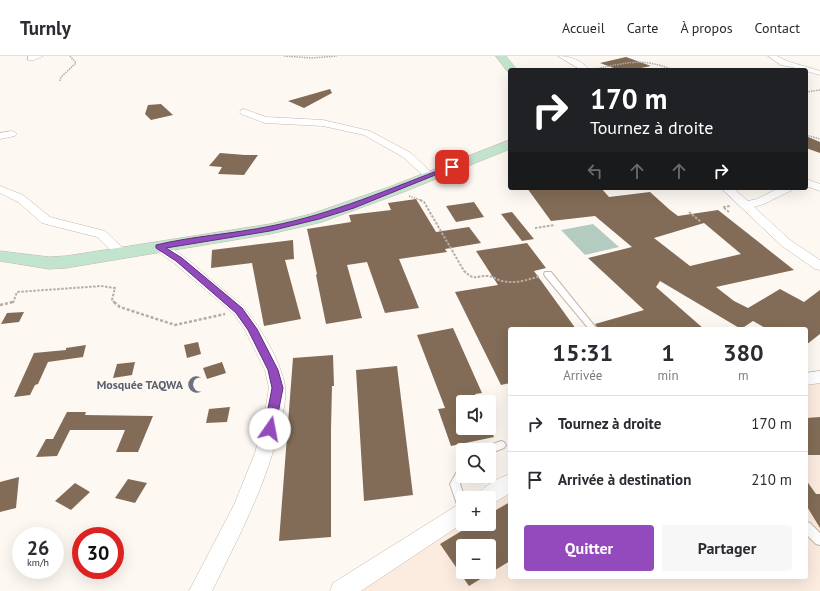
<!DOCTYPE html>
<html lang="fr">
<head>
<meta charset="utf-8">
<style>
	:root { --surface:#fff; --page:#f7f7f7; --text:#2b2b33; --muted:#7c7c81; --line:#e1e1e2; --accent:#934abc }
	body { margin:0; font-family:"PT Sans",sans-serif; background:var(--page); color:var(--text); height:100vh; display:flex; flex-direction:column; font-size:15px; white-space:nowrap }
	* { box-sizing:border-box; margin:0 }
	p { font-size:13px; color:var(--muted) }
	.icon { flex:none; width:22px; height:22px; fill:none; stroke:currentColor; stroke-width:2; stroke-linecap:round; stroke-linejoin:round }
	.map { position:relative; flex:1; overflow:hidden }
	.sheet { position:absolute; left:508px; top:271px; width:300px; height:252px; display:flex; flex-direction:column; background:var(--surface); border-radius:4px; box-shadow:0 4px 16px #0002 }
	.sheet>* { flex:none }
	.guide { position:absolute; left:508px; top:12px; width:300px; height:122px; border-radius:4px; box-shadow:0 4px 16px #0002; background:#202124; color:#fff; overflow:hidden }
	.buttons { position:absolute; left:456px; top:339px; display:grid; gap:8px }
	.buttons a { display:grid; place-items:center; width:40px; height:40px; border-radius:4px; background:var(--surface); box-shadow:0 4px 16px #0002; font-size:20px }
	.speed { position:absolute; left:12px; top:471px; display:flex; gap:8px; font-size:20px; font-weight:700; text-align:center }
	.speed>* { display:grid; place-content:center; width:52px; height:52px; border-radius:50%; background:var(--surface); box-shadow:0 4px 16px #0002; line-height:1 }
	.speed small { font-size:10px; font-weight:400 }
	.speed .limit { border:6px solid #d22; background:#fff; color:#111 }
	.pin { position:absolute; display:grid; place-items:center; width:34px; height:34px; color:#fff; margin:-17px; border-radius:8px; box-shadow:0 2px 6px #0006 }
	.me { position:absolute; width:44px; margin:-22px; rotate:12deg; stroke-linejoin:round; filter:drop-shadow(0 0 3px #0008) }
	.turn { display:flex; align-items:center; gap:14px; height:84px; padding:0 16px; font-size:18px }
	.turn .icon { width:52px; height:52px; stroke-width:2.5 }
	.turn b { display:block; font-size:28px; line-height:34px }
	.lanes { display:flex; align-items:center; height:38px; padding:0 16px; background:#0003; justify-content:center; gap:20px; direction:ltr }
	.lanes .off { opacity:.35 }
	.eta { display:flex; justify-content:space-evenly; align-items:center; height:68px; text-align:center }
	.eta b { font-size:24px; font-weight:700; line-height:28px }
	.button { display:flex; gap:8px; margin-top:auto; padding:8px 16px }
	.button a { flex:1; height:46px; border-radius:4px; background:var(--accent); color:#fff; font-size:16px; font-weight:700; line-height:46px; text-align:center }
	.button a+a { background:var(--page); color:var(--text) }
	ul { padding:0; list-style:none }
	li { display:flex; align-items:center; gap:12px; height:56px; padding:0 16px; border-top:1px solid var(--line) }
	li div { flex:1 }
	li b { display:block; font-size:15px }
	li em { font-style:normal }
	header { display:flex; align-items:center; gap:24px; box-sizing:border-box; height:56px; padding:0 20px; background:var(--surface); border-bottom:1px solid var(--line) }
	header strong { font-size:19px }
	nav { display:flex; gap:22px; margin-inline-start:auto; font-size:14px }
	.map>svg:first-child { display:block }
</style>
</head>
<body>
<header>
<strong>Turnly</strong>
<nav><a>Accueil</a><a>Carte</a><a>À propos</a><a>Contact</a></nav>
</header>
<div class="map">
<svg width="820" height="535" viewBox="0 0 820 535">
	<rect width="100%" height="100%" fill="#fef8f3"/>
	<path fill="#fcece0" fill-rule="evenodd" d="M820 324V535H329L463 452V468H489V442L510 423V521H806V326ZM463 490H489V516H463Z"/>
	<path fill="#b4ccbf" d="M593 168 619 191 585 199 561 174Z"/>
	<path fill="#826c57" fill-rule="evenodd" d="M626 1 651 10 631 14H619L600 7Z
		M330 33 332 37 304 52 288 45Z
		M161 48 173 59 151 64 145 58 148 49Z
		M806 80 820 86V97L806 92Z
		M220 97 245 99H258L244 119 218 118 222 111 209 110Z
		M527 132H601L609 141 650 136 670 154 678 160 718 154 794 214 716 231 734 245 748 252 780 233 804 246 820 234V278L806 289V273H767L753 265 741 273 660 225 656 231 704 273H598L595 268 644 254 588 202 632 191 595 160 551 165ZM704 167 741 198 690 210 654 182Z
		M416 143 436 176 469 171 481 187 445 193 447 196 399 203 419 252 385 257 367 206 347 209 362 262 326 268 316 219 317 218 307 173 351 166 349 159 391 154 388 147Z
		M474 146 484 161 456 166 446 150Z
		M512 156 534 183 522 185 501 158Z
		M293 184 294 203 285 204 301 263 264 270 252 207 211 212 212 194Z
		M527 187 546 212 534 215 576 273H510V327L501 329 455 236 498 229 476 195Z
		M24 256 19 266 1 268 7 257Z
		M453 272 482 337 475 338 479 346H463V372H490L494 381 451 390 438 353 445 352 417 279Z
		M198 286 201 298 187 302 184 289Z
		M86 289 83 301 48 306 38 328 35 329 30 339 14 341 34 297 66 294V292Z
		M333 299 334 330H332L331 373V481L279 485 293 302Z
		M135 306 132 319 113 322 117 308Z
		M222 306 226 317 207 323 203 312Z
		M397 310 413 439 364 445 356 314Z
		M230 351 227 366 206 367 209 353Z
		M67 356H86L85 359 153 360 138 396H116L125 374H70L57 400 36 401 46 383H53Z
		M820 361V399H806V362Z
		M19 421 16 452 0 456V426Z
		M128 423 147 427 135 447 115 442Z
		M806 424 816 438H820V472L806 449Z
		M75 427 90 436 71 454 55 445Z
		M510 446V505L469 530 440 488 473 468H489V458ZM463 490H489V516H463Z"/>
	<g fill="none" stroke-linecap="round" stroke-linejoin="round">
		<defs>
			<path id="lane" d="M545 216H551L597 273H589L545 220 544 218Z
				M501 385 504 386 506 389 504 392 489 398V394H484L485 391Z
				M463 411V420H465L460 428 465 442H463V456L459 454 450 428 459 412Z
				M806 466 810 467 820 477V489L816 488 806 478Z"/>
			<path id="street" d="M28 0H43L34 4H28Z
				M558 0C570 0 582 4 589 14H581Z
				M768 0H777L787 5 820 15V19L806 15V14L781 9Z
				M244 53 266 61 323 64 370 75 411 97 435 120 430 123 426 122 403 101 364 79 323 70 265 67 241 58 240 56 241 54Z
				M12 75 15 76 17 78 15 80 0 83V77Z
				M806 123 820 128V135L806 130Z
				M0 130 23 139 50 161 105 175 127 196 126 199H116L97 181 42 167 18 146 0 137Z
				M721 132H733L748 145 757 143 779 132H794L792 134 764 148 754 151 790 184 820 204V214L815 213 782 190Z
				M159 186C177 191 207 221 222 233 229 239 239 245 245 253 260 271 282 307 285 331 287 343 282 360 279 373 266 430 238 482 212 535H189L234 449 255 397 264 361 269 332 265 314 245 274 234 258 174 207 154 193 153 190 154 187Z
				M820 315V327L806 329V317Z
				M510 418V437L489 450V442H476C481 431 498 422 510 418Z
				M463 447V467L361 535H330L333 527 456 450Z"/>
			<path id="secondary" d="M496 0H506L517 14H510V17L508 16Z
				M510 84V93L401 137 322 166 270 178 66 212 49 213 0 205V195L49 201 66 200 270 168 311 158 389 131Z"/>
		</defs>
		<use href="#lane" stroke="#c5b7ab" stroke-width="2"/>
		<use href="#street" stroke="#c5b7ab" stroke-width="1"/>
		<use href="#secondary" stroke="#c5b7ab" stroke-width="1"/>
		<path stroke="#b3ada8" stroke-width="1.5" stroke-dasharray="1.5 1" stroke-linecap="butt" d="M284 0 312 2 337 0
			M595 13C627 7 642 1 673 14
			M60 25 61 21 76 7 70 0
			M806 36 820 34
			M806 79 820 83
			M409 140 423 145"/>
		<path stroke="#b3ada8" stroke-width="2" stroke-dasharray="2.5 1.5" stroke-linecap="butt" d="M420 144 424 146 464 215C475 225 475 220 487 220 493 220 497 224 502 225 515 228 528 224 540 220
			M689 156 701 166
			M729 156 723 151 730 150
			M535 172 555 169
			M13 247 17 236 101 230 115 232 112 244 115 247"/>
		<path stroke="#b3ada8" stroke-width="2.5" stroke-dasharray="3 2" stroke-linecap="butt" d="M114 246 120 251 175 269 225 258
			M0 249 13 246"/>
		<use href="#lane" fill="#fff" fill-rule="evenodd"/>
		<use href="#street" fill="#fff" fill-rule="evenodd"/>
		<use href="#secondary" fill="#c2e4ce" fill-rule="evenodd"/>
	</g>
	<path fill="#934abc" stroke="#60307a" d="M450 110 455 111 354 152 319 163 270 175 166 192 182 202 242 252 257 273 278 314 283 332 275 373 274 376 270 377 266 376 264 373 272 332 268 314 248 274 236 257 176 205 156 192V189C193 180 233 178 271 170 333 158 391 132 450 110Z"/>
	<defs>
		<symbol id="mosque-bare" viewBox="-9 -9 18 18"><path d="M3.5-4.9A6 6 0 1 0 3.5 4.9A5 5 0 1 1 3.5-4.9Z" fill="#6b7280" stroke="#fef8f3" stroke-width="2.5" paint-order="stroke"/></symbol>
	</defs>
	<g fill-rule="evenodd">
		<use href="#mosque-bare" x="184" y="316" width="25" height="25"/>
	</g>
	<g text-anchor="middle" stroke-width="4" stroke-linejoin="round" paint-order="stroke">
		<g font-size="12" font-weight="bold" fill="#5b616d" stroke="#fef8f3" text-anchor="end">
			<text x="183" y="333">Mosquée TAQWA</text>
		</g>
	</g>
</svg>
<div class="buttons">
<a><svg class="icon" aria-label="sound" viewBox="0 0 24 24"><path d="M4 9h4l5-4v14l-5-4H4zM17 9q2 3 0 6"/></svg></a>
<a><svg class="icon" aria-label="search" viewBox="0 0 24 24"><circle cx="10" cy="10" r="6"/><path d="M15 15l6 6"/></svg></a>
<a>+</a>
<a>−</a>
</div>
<div class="speed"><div>26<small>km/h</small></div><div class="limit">30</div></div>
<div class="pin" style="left:452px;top:111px;background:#d93025"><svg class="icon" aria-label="arrive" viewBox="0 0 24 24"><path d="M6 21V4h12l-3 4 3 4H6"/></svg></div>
<svg class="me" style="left:270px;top:373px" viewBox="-20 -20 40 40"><circle r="19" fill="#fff"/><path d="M0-13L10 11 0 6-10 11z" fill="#934abc"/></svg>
<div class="guide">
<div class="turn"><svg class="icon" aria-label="right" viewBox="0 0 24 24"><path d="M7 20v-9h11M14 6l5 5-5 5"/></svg><div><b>170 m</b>Tournez à droite</div></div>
<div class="lanes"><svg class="icon off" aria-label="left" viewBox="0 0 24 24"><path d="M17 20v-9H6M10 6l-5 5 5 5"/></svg><svg class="icon off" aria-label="ahead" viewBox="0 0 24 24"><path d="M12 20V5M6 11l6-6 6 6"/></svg><svg class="icon off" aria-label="ahead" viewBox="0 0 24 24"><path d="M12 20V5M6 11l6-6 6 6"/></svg><svg class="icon" aria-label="right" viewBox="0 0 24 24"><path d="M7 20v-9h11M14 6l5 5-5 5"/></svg></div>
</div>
<section class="sheet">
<div class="eta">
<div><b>15:31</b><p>Arrivée</p></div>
<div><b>1</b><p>min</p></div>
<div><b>380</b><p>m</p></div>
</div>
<ul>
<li><svg class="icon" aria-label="right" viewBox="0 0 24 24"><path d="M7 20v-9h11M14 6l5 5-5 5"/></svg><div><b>Tournez à droite</b></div><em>170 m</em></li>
<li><svg class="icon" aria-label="arrive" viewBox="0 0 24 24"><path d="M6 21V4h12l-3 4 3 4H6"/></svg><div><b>Arrivée à destination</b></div><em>210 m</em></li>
</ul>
<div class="button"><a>Quitter</a><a>Partager</a></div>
</section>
</div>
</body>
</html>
